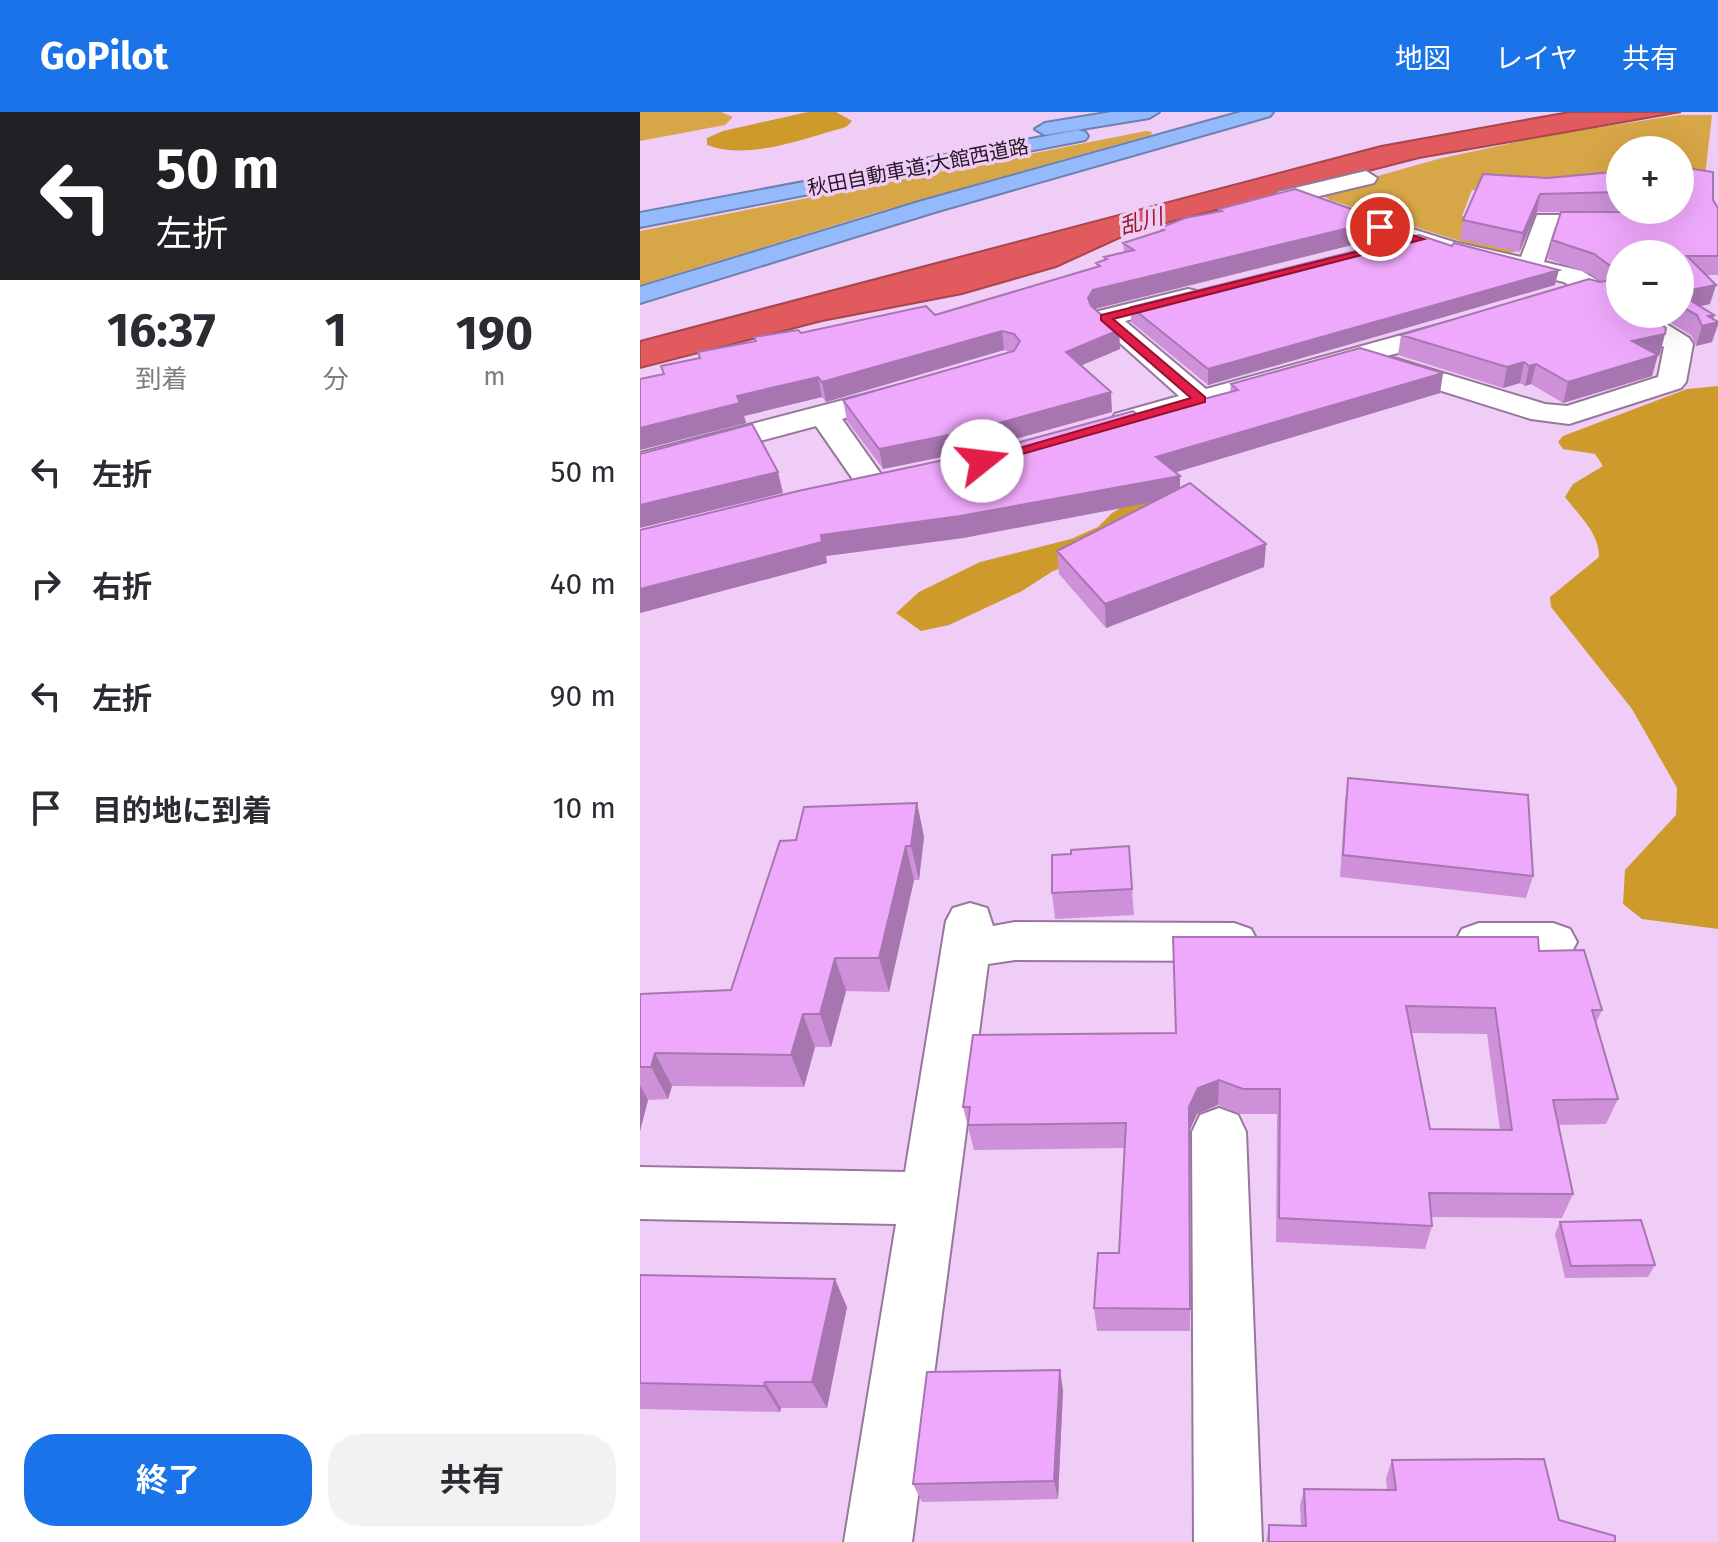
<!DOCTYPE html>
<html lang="ja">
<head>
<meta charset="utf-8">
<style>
	:root { --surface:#fff; --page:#f2f2f3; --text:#2b2b33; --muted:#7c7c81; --accent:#1a73e8 }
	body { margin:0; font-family:"Fira Sans","Noto Sans JP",sans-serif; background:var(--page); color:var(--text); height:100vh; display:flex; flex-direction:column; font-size:30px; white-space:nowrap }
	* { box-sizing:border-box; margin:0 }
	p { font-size:26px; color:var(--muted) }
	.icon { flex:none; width:44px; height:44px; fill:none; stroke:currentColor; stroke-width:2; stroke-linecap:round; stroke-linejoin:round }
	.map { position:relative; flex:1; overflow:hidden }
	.details { display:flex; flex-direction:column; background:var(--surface); width:640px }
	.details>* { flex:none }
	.banner { background:#202124; color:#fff; overflow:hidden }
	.tools { position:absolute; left:966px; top:24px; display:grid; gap:16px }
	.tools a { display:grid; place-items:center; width:88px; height:88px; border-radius:50%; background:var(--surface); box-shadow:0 8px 32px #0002; font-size:40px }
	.pin { position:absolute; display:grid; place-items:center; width:68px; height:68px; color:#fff; margin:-34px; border:4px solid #fff; border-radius:50%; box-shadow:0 2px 8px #0007 }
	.me { position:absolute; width:88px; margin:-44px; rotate:74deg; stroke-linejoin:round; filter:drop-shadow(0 0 6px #0008) }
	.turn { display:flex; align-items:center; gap:28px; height:168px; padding:0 24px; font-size:36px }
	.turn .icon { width:104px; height:104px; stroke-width:2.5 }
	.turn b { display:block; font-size:56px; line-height:68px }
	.eta { display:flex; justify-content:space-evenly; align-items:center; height:136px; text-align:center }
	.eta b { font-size:48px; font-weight:700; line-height:56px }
	.primary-button { display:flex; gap:16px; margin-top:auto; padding:16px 24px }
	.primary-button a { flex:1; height:92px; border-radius:32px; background:var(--accent); color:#fff; font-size:32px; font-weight:700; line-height:92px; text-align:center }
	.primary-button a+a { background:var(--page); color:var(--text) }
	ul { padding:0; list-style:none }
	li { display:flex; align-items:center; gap:24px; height:112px; padding:0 24px }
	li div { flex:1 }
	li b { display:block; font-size:30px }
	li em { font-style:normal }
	header { display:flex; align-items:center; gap:48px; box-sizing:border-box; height:112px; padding:0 40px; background:var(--accent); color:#fff }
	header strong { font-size:38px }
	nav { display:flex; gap:44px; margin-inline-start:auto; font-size:28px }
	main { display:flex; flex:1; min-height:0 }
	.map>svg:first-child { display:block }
</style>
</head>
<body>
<header>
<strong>GoPilot</strong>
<nav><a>地図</a><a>レイヤ</a><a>共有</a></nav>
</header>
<main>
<section class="details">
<div class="banner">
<div class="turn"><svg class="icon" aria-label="left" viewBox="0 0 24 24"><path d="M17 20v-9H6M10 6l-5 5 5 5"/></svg><div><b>50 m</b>左折</div></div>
</div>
<div class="eta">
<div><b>16:37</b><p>到着</p></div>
<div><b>1</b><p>分</p></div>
<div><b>190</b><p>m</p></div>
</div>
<ul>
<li><svg class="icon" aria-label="left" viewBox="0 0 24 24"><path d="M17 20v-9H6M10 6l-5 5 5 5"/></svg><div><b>左折</b></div><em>50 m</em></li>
<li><svg class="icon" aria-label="right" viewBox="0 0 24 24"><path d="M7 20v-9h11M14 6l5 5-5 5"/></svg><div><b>右折</b></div><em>40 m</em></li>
<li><svg class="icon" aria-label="left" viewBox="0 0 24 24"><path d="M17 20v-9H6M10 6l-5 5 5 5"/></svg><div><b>左折</b></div><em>90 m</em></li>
<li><svg class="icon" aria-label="arrive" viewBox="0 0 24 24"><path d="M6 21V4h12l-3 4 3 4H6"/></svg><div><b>目的地に到着</b></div><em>10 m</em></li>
</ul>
<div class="primary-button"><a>終了</a><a>共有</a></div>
</section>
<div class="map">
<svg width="1078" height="1430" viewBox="0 0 1078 1430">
	<rect width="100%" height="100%" fill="#f0cdf6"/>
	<path fill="#d7a647" d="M0 0H81L93 5 85 13 0 29Z
		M1039 3H1072L1064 73 1040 71V38H980V73L897 81 832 78 822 104 890 113 881 138 870 141 839 135 690 88 678 81 798 47 909 23Z
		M506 19 512 20 511 23 231 102 0 173V119Z"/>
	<path fill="#ce9a2b" d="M168 0H196L212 9 206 15C165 26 109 49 67 33V26L83 19Z
		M1078 274V817L1002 807 983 792 985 758 1036 703 1037 676 992 597 911 495 910 485 959 445C959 420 939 404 925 385L933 372 963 354 955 342 923 337 918 330 923 324 1047 277Z
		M527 382 522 419 413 459 382 479 309 513 281 519 256 501 279 480 340 450 431 427 458 415 472 401 499 385Z"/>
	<path fill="#e05a5e" stroke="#a8464d" stroke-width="2" d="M929 0H1041L779 46 495 119 416 155 322 182 182 209 0 256V229L741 34Z"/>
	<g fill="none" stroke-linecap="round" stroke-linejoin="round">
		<defs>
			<path id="street" d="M726 59 737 66 734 71 646 92 638 90 635 85 638 80Z
				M686 90 814 130 881 145 897 103H986L990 108 986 113 978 115H915L904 150 942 159 980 182V202H1010L1049 226 1053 232 1046 270 1041 276 929 312 891 307 735 258 731 252 734 248 497 314 486 317 475 314 471 308 475 302 539 284 452 206 455 200 548 177 557 179 561 185 557 191 485 209 566 277 816 208 826 210 830 216 826 222 747 244 905 292 927 294 1018 265 1024 235 983 208 979 202 971 200 924 170 799 141 678 102 674 97 678 92Z
				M261 273 271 276 276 282 271 288 202 307 248 372 243 379 232 382 221 379 176 314 0 361V341Z
				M330 791 347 796 353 814 375 810 594 811 611 817 618 830 611 843 594 849 375 848 348 852 272 1430H204L256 1112 0 1107V1055L265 1060 306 809 313 796Z
				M839 811H913L930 817 937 830 930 843C899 853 853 853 822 843L815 830 822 817Z
				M579 996 598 1003 606 1020 622 1430H554L552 1020 560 1003Z"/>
			<path id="highway" d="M472 0H519L509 6 405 23 395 17 405 11Z
				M601 0H633L630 4 298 99 0 191V175L282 89Z
				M438 18 445 20 448 24 445 28 0 115V101Z"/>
		</defs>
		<use href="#street" stroke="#97779c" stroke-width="4"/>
		<use href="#highway" stroke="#6d81b1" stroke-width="4"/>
		<use href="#street" fill="#fff" fill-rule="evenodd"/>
		<use href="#highway" fill="#94bafc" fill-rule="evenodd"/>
	</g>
	<path fill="#ce91d9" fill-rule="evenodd" d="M973 57H980V98H1040L1073 88 1078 96V163H1066L1070 192 1060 194 1074 203 1072 230 1056 234 1051 223 1016 202H1040V142H980V202L1020 242 1016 243 1012 264 923 291 891 272 885 274 880 271 863 276 758 243 761 223 961 170 950 162 908 147 912 128 921 100H897L879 140 820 127 823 108 907 66 972 60ZM1011 98 1016 100H922Z
		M579 97 742 108 740 126 455 197 479 218 480 237 442 253 472 300 336 338 243 357 207 309 203 288 371 240 364 238 186 290 182 285 104 304 106 311 0 338V267L23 262 21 254 59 246 58 240 115 229 114 225 161 221 295 203 457 155 456 151 464 148V145L484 140 483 131 520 120V116L579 99Z
		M812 134 915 173 568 273 491 210V195Z
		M803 261 800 281 535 360 540 376 626 432 624 455 466 516 419 462 417 439 512 390 323 426 186 444 187 451 0 501V418L499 304 590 280 591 272Z
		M708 666 893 764 886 786 700 765 705 688Z
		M277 691 284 725 279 768H274L249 880 206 879 191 935H175L164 975 32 974 28 987 8 988 0 1019V882L91 878 156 728Z
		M492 777 494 803 415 807 412 781Z
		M533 825 899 839 962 898 956 911 978 987 966 1012 918 1013 933 1082 922 1106 791 1105 792 1114 785 1137 636 1130 637 1002H601L578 993 557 1002 549 1019 550 1219H457L454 1196 479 1141 484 1036 334 1038 323 995 536 921ZM771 921 847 922 860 1018 790 1017Z
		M920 1110 1015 1153 1008 1165 925 1166 915 1122Z
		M0 1163 207 1195 187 1296H141L140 1300 0 1297Z
		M420 1258 423 1279 418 1387 282 1390 273 1372Z
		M752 1348 919 1408 975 1430H626L629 1413 661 1414 660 1394 664 1377 747 1378 746 1366Z"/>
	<path fill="#a776b0" d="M900 82 897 100 879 140 883 121Z
		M742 108 740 126 454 197 449 205 448 186 453 178Z
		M919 158 915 173 568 273V257Z
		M1076 173 1070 192 1046 197 1040 194V180Z
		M1074 203 1071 212 1078 210V213L1072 230 1056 234 1062 214 1068 204Z
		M479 218 480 237 428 259 426 240Z
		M362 219 364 238 186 290 182 270Z
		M1025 222 1020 242 986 249 992 229Z
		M1018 243 1012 264 923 291 928 270Z
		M884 250 880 271 863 276 867 255Z
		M896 252 891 272 885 274 889 254Z
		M803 261 800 281 517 366 516 345Z
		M178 265 182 285 104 304 106 311 0 338V316L97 284Z
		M471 280 472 300 336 338 243 357 239 337Z
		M138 360 143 381 0 416V393Z
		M540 364V385L323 426 186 444 187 451 0 501V477L181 423Z
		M626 432 624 455 466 516 465 492Z
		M277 691 284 725 279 768 271 734Z
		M266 734 274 768 249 880 239 846Z
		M195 846 206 879 191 935 180 902Z
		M163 902 175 935 164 975 151 943Z
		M15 941 32 974 28 987 11 955Z
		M579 968 578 993 557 1002 549 1020V995L558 976Z
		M0 973 8 988 0 1019Z
		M195 1167 207 1195 187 1296 172 1270Z
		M420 1258 423 1279 418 1387 414 1369Z
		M125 1270 141 1296 140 1300 124 1274Z"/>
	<path fill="#efa9fc" stroke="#a776b0" stroke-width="2" fill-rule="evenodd" d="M1040 55 1073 60V88L1078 96V144H1047L1076 173 1040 180V142H980V202H1007L1026 216 1025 222 992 229 1018 243 928 270 896 252 889 254 884 250 867 255 761 223 949 167 960 170 970 168 977 159 954 142 912 128 921 100H1016L1021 98H1040Z
		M973 57H980V80L900 82 883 121 823 108 843 62 907 66 973 60Z
		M655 77 742 108 453 178 448 186 451 194 479 218 426 240 471 280 334 318 239 337 203 288 374 239 380 229 374 222 362 219 182 270 178 265 97 284 100 291 0 316V267L24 262 21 254 60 246 58 240 116 229 114 225 158 218 161 221 286 194 295 203 460 154 456 151 467 147 464 145 494 138 483 131 524 118 520 116 545 106 582 99 579 97Z
		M779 123 812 134 814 131 919 158 568 257 491 195Z
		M1040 182 1074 203 1068 204 1078 210 1062 214 1057 203 1040 194Z
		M720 236 803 261 516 345 540 364 320 404 181 423 182 430 0 477V418L158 379 351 338 493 299 499 304 598 278 591 272Z
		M112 312 138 360 0 393V342Z
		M550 371 626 432 465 492 417 439Z
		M708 666 888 683 893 764 703 743Z
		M277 691 271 734H266L239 846H195L180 902H163L151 943 15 941 11 955H0V882L91 878 140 729 156 728 164 695Z
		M489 734 492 777 412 781V743L431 742V738Z
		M533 825H898L899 839 944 838 962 898H952L978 987 913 988 933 1082 789 1081 792 1114 639 1106 640 977H603L579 968 558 976 549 995 550 1197 454 1196 458 1141H479L486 1011 328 1013 330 995H323L333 923 536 921ZM766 894 855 896 872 1018 790 1017Z
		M1001 1108 1015 1153 931 1154 920 1110Z
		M0 1163 195 1167 172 1270H125L124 1274 0 1271Z
		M420 1258 414 1369 273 1372 287 1260Z
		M904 1347 919 1408 975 1424V1430H629V1413L666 1414 664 1377 756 1378 752 1348Z"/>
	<path fill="#e11d48" stroke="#92132f" stroke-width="2" d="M740 112 784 127 473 207 565 285V290L347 352 335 349 551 286 461 208V203L768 127 737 117Z"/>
	<g text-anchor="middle" stroke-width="7" stroke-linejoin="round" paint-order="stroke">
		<g font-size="20" fill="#241726" stroke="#f0cdf6">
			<text transform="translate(278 55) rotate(-11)" y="7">秋田自動車道;大館西道路</text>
		</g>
		<g font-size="22" font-style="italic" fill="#981b2a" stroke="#f0cdf6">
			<text transform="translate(501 109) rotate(-15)" y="8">乱川</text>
		</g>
	</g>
</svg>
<div class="tools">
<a>+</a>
<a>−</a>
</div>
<div class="pin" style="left:740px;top:115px;background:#d93025"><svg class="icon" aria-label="arrive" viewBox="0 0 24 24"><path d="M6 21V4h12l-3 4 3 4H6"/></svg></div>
<svg class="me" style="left:342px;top:349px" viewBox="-20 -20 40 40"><circle r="19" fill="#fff"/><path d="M0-13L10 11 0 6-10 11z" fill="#e11d48"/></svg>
</div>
</main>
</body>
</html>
